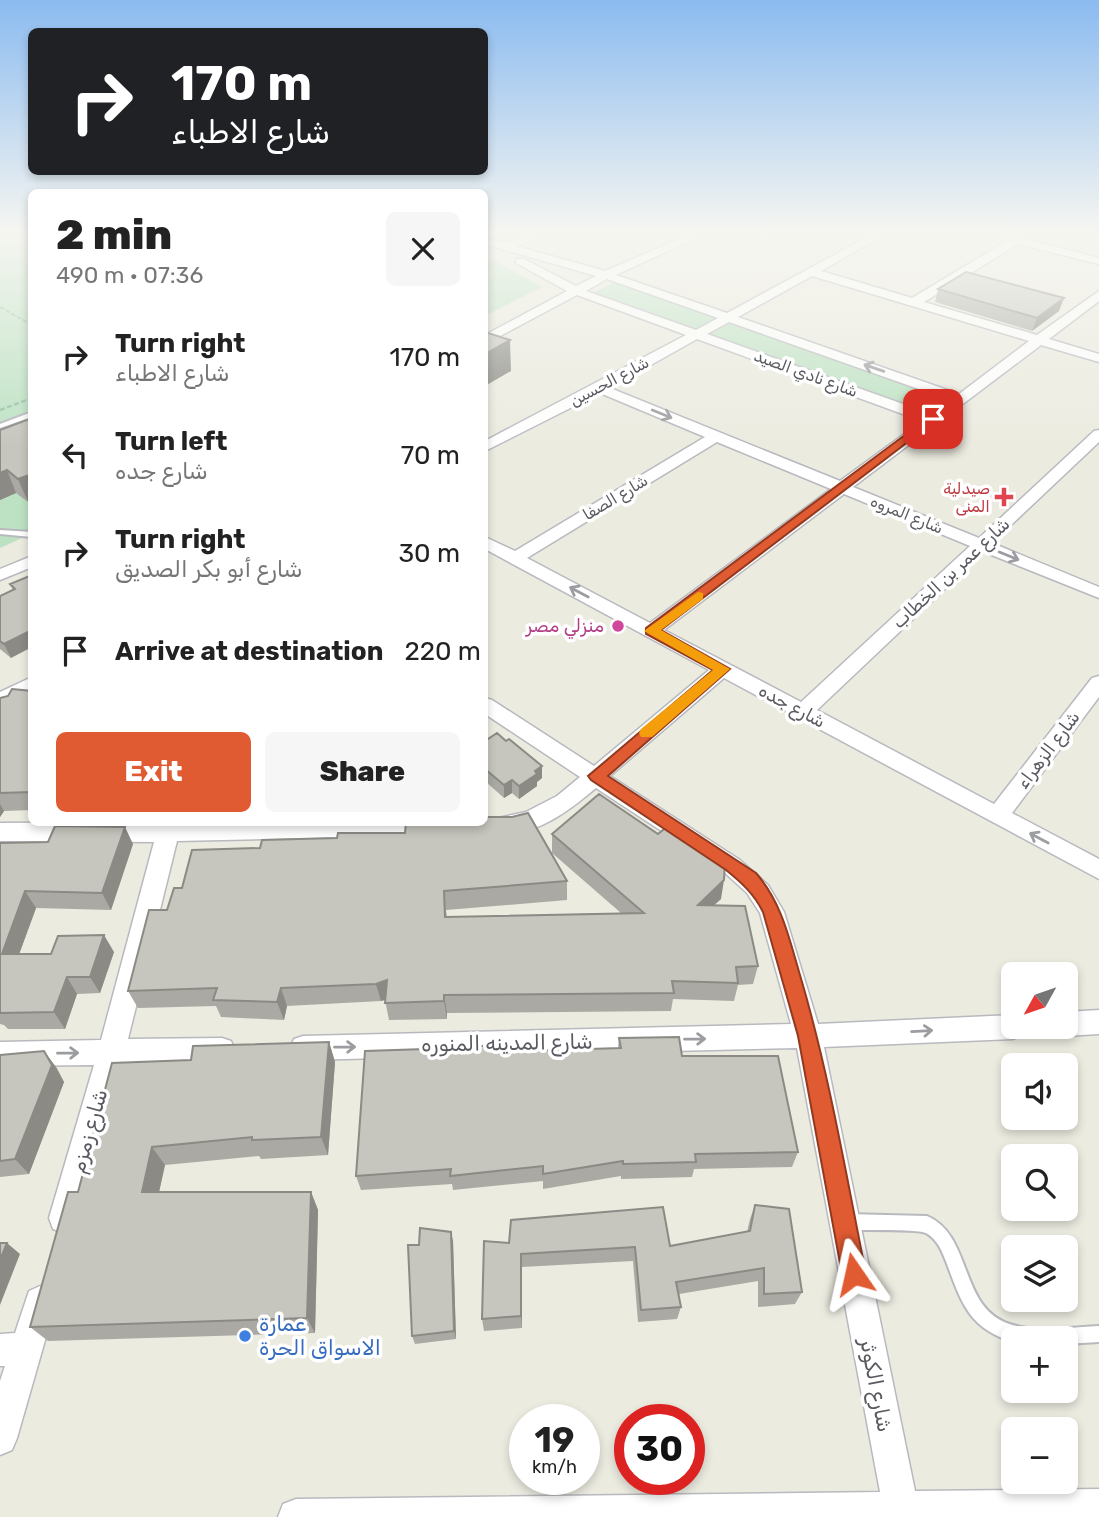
<!DOCTYPE html>
<html lang="en">
<head>
<meta charset="utf-8">
<style>
	:root { --surface:#fff; --page:#f6f6f6; --text:#222; --muted:#767676; --accent:#e05a32 }
	body { margin:0; font-family:Rubik,Cairo,sans-serif; background:var(--page); color:var(--text); height:100vh; display:flex; flex-direction:column; font-size:26px; white-space:nowrap }
	* { box-sizing:border-box; margin:0 }
	p { font-size:23px; color:var(--muted) }
	.icon { flex:none; width:38px; height:38px; fill:none; stroke:currentColor; stroke-width:2; stroke-linecap:round; stroke-linejoin:round }
	.map { position:relative; flex:1; overflow:hidden }
	.side { position:absolute; left:28px; top:189px; width:460px; height:637px; display:flex; flex-direction:column; background:var(--surface); border-radius:10px; box-shadow:0 4px 10px #0003 }
	.side>* { flex:none }
	.guide { position:absolute; left:28px; top:28px; width:460px; height:147px; border-radius:10px; box-shadow:0 4px 10px #0003; background:#202124; color:#fff; overflow:hidden }
	.needle { width:46px; rotate:230deg }
	.buttons { position:absolute; left:1001px; top:962px; display:grid; gap:14px }
	.buttons a { display:grid; place-items:center; width:77px; height:77px; border-radius:10px; background:var(--surface); box-shadow:0 4px 10px #0003; font-size:35px }
	.speed { position:absolute; left:509px; top:1404px; display:flex; gap:14px; font-size:35px; font-weight:700; text-align:center }
	.speed>* { display:grid; place-content:center; width:91px; height:91px; border-radius:50%; background:var(--surface); box-shadow:0 4px 10px #0003; line-height:1 }
	.speed small { font-size:18px; font-weight:400 }
	.speed .limit { border:10px solid #d22; background:#fff; color:#111 }
	.pin { position:absolute; display:grid; place-items:center; width:60px; height:60px; color:#fff; margin:-30px; border-radius:14px; box-shadow:0 4px 10px #0006 }
	.me { position:absolute; width:77px; margin:-38px; rotate:349deg; stroke-linejoin:round; filter:drop-shadow(0 0 5px #0008) }
	.turn { display:flex; align-items:center; gap:24px; height:147px; padding:0 28px; font-size:32px }
	.turn .icon { width:91px; height:91px; stroke-width:2.5 }
	.turn b { display:block; font-size:49px; line-height:60px }
	.round { display:grid; place-items:center; flex:none; width:74px; height:74px; border-radius:10px; background:var(--page) }
	.summary { display:flex; align-items:center; justify-content:space-between; height:119px; padding:0 28px }
	h1 { font-size:42px; font-weight:800; line-height:52px }
	.action { display:flex; gap:14px; margin-top:auto; padding:14px 28px }
	.action a { flex:1; height:80px; border-radius:10px; background:var(--accent); color:#fff; font-size:28px; font-weight:800; line-height:80px; text-align:center }
	.action a+a { background:var(--page); color:var(--text) }
	ul { padding:0; list-style:none }
	li { display:flex; align-items:center; gap:21px; height:98px; padding:0 28px }
	li div { flex:1 }
	li b { display:block; font-size:26px }
	li em { font-style:normal }
	.map>svg:first-child { display:block }
</style>
</head>
<body>
<div class="map">
<svg width="1099" height="1517" viewBox="0 0 1099 1517">
	<rect width="100%" height="100%" fill="#ecebe0"/>
	<path fill="#bde2c3" d="M0 234H32L31 534 0 548Z
		M485 255 542 287 485 316Z
		M617 281 720 317 696 329 592 293Z
		M733 320 950 397 926 414 707 334Z"/>
	<g fill="none" stroke-linecap="round" stroke-linejoin="round">
		<defs>
			<path id="service" d="M32 412V417L0 428V424Z
				M0 530 32 532V537L0 534Z
				M846 1214 927 1216C974 1236 958 1311 1013 1325 1041 1333 1071 1327 1099 1326V1342L1066 1344V1339H1013V1342C969 1328 962 1304 947 1264 942 1251 938 1240 926 1233 919 1229 859 1230 846 1230L841 1227 838 1222 841 1217Z"/>
			<path id="minor" d="M534 234H549L516 246 605 271 691 234H704L616 275 727 313 873 234H885L821 271 912 298 1007 241 987 234 1015 236 1031 234 1025 239 1099 258V264L1018 244 924 302 1037 335 1099 291V301L1049 339 1099 354V362L1041 345 853 487 979 538 1094 431 1099 430V442L992 543 1099 587V598L984 552 817 710 994 804 1092 678 1099 676V697L1012 813 1099 859V879L724 678 610 776 740 860 768 885 784 912 818 1024 1013 1015V1027H1026L1022 1035 1013 1039 824 1047 915 1491 1099 1489V1517H278L283 1504 296 1499 880 1492 797 1048 303 1060 294 1057 290 1048 294 1039 303 1036 791 1024 760 913 747 893 724 872 596 788C572 808 532 841 498 830L495 824 498 818 526 812 557 796 580 777 485 714V698L492 700 594 766 709 670 485 549V537L515 551 705 437 600 393 485 451V441L686 335 577 295 485 344V335L567 291 516 263V259H524L576 286 596 276 485 244V238L504 243ZM812 276 1029 341 959 394 738 317ZM607 279 718 318 696 330 586 291ZM729 322 950 400 931 414 707 334ZM697 339 922 421 840 481 610 388ZM717 442 831 489 650 623 527 558ZM844 494 970 546 801 702 664 630Z
				M32 556V567L0 580V569Z
				M32 677V692L0 707V692Z
				M159 822H441L443 826 440 832 432 835 177 841 128 1039 222 1038 231 1041 235 1050 231 1059 222 1062 121 1064 79 1218 75 1229 64 1233 53 1229 49 1218 94 1065 0 1066V1042L101 1040 154 842 0 841V823Z
				M1099 1010V1034L1066 1036 1057 1032 1054 1027H1066V1012Z
				M40 1286 51 1291 56 1302 17 1438 12 1450 0 1455V1381L5 1366H0V1334L15 1333 29 1291Z"/>
		</defs>
		<use href="#service" stroke="#b8b9bf" stroke-width="4"/>
		<use href="#minor" stroke="#b8b9bf" stroke-width="3"/>
		<path stroke="#97c3aa" stroke-width="2" stroke-dasharray="4.5 2" stroke-linecap="butt" d="M0 307 32 325"/>
		<path stroke="#97c3aa" stroke-width="2.5" stroke-dasharray="5 2.5" stroke-linecap="butt" d="M0 410 32 398"/>
		<use href="#service" fill="#fff" fill-rule="evenodd"/>
		<use href="#minor" fill="#fff" fill-rule="evenodd"/>
	</g>
	<path fill="#aaa9a3" d="M938 289 1059 311 1032 331 935 302Z
		M0 430 28 502 16 493 0 500Z
		M32 575 11 658 0 649V596L13 590 10 584Z
		M32 691V810L4 811 0 817V698Z
		M485 741 542 778 537 782V786L519 799 512 793 504 798 485 781Z
		M405 833 567 881V900L446 910 447 917 621 913 552 853V834L721 899 714 905 758 966 753 984 738 985 734 1001 673 999 671 1011 447 1013V1019L389 1020 385 1000 381 1001 287 1006 284 1020 221 1017 216 1006 138 1008 128 991 167 910 182 888 260 848 337 838Z
		M0 843 133 844 111 910 36 908 19 954 114 952 100 993 77 994 65 1029H8L4 1025 0 1024Z
		M619 1038 682 1056 798 1152 792 1167 694 1169 692 1177 621 1179V1176L543 1189V1181L453 1190 452 1184 361 1190 356 1176 522 1051 618 1048Z
		M329 1042 335 1062 328 1155 261 1159 259 1156 165 1165 159 1192H311L318 1210 315 1333 48 1341 30 1327 78 1192 191 1060Z
		M0 1055 56 1067 64 1082 29 1174 0 1177Z
		M755 1205 802 1292 795 1304 758 1307V1281L679 1294 681 1307 677 1319 638 1322 633 1261 522 1267V1328L484 1331 482 1319 509 1243 670 1246 747 1232 750 1219Z
		M453 1241 456 1339 415 1344 412 1336 419 1245Z"/>
	<path fill="#8b8a85" d="M1064 298 1059 311 1032 331 1037 318Z
		M510 340 511 371 485 386V354Z
		M7 470 16 493 0 500V473Z
		M32 474V501L28 502 18 479Z
		M32 630V647L11 658 4 644Z
		M542 766V778L537 782V786L519 799V786L535 771Z
		M512 780V793L504 798V785Z
		M0 804 4 811 0 817Z
		M125 827 133 844 111 910 102 893Z
		M724 880 721 899 694 923 698 905Z
		M25 891 36 908 13 971 2 954Z
		M104 935 114 952 100 993 90 977Z
		M67 977 77 994 65 1029 54 1012Z
		M387 980 390 998 381 1001 376 984Z
		M281 988 287 1006 284 1020 277 1002Z
		M444 995 447 1013V1019L444 1001Z
		M329 1042 335 1062 328 1155 321 1137Z
		M44 1051 56 1067 64 1082 29 1174 15 1159Z
		M152 1147 165 1165 155 1210 142 1192Z
		M311 1192 318 1210 315 1333 307 1318Z
		M451 1232 453 1241 456 1339 454 1331Z
		M7 1243 20 1254 0 1305V1260Z
		M521 1254 522 1267V1328L521 1316Z"/>
	<path fill="#c6c5be" stroke="#8b8a85" stroke-width="2" d="M966 272 1064 298 1037 318 938 289Z
		M485 332 510 340 485 354Z
		M32 418V474L18 479 7 470 0 473V430Z
		M32 575V630L4 644 0 641V596L15 589 10 584Z
		M12 689 32 691V792L0 793V698L8 696Z
		M497 733 506 741 509 739 542 766 535 771 537 774 519 786 512 780 504 785 485 769V741Z
		M599 794 658 834 669 825 725 863 724 880 698 905 745 906 758 966 736 967 738 983 672 981 674 993 444 995V1001L385 1003 387 980 376 984 281 988 277 1002 213 1000 217 988 128 991 149 910H167L174 888H182L192 850 260 848 262 840 337 838 338 833H405L406 822H485V817H512L528 813 567 881 444 891 445 917 644 913 552 834Z
		M55 826 125 827 102 893 25 891 2 954H51L58 936 104 935 90 977H67L54 1012 0 1013V843L48 842Z
		M679 1037 682 1056H778L798 1152 695 1154 696 1162 623 1164V1161L543 1174V1166L450 1176 451 1169 356 1176 365 1051 456 1048 521 1043 522 1051 621 1048 619 1038Z
		M329 1042 321 1137 252 1140V1137L152 1147 142 1192H311L307 1318 30 1327 68 1192H78L112 1063 191 1060 193 1046Z
		M44 1051 52 1065 15 1159 0 1161V1055Z
		M755 1205 789 1209 802 1292 764 1294V1268L676 1282 681 1307 641 1310 635 1247 521 1254V1316L482 1319 484 1241 509 1243 511 1220 663 1207 670 1246 750 1231Z
		M420 1228 451 1232 454 1331 412 1336 408 1245H419Z
		M0 1243H7L0 1260Z"/>
	<defs><path id="oneway-shaft" d="M-6 0H5M1.5-3L5.5 0L1.5 3" fill="none" stroke-width="1.6" stroke-linecap="round" stroke-linejoin="round" transform="scale(1.75)"/></defs>
	<g stroke="#9b9da0">
		<use href="#oneway-shaft" transform="translate(874 368) rotate(-161)"/>
		<use href="#oneway-shaft" transform="translate(662 414) rotate(22)"/>
		<use href="#oneway-shaft" transform="translate(1009 556) rotate(22)"/>
		<use href="#oneway-shaft" transform="translate(579 592) rotate(-152)"/>
		<use href="#oneway-shaft" transform="translate(1039 838) rotate(-152)"/>
		<use href="#oneway-shaft" transform="translate(922 1031) rotate(-3)"/>
		<use href="#oneway-shaft" transform="translate(695 1039) rotate(-1)"/>
		<use href="#oneway-shaft" transform="translate(345 1047) rotate(-1)"/>
		<use href="#oneway-shaft" transform="translate(68 1053) rotate(-1)"/>
	</g>
	<linearGradient id="sky" x2="0" y2="1"><stop stop-color="#8bbbf0"/><stop offset="0.52" stop-color="#f6f6f1"/><stop offset="1" stop-color="#f6f6f1" stop-opacity="0"/></linearGradient>
	<rect width="1099" height="446" fill="url(#sky)"/>
	<path fill="#e05a32" stroke="#923a20" stroke-width="2" d="M929 417 938 419 661 630 730 669 608 776 756 873C782 903 789 938 800 975 829 1073 846 1174 866 1274L863 1282 854 1286 846 1282 842 1274 798 1036 763 912C754 894 742 883 726 870L591 780 588 776 713 670 646 634V628Z"/>
	<path fill="#f59e0b" d="M698 592 703 593V599L661 630 730 669 652 737H641L639 733 641 729 713 670 644 631Z"/>
	<path fill="#e0444e" stroke="#fff" stroke-width="2.5" d="M1000.5 486.5h7v7h7v7h-7v7h-7v-7h-7v-7h7z"/>
	<circle fill="#d1479c" stroke="#fff" stroke-width="2.5" cx="618" cy="626" r="7"/>
	<circle fill="#3f7fe0" stroke="#fff" stroke-width="2.5" cx="245" cy="1336" r="7"/>
	<g text-anchor="middle" stroke-width="7" stroke-linejoin="round" paint-order="stroke">
		<g font-size="16" fill="#595b61" stroke="#fff">
			<text transform="translate(806 373) rotate(20)" y="6">شارع نادي الصيد</text>
			<text transform="translate(609 381) rotate(-28)" y="6">شارع الحسين</text>
			<text transform="translate(615 497) rotate(-31)" y="6">شارع الصفا</text>
			<text transform="translate(907 514) rotate(22)" y="6">شارع المروه</text>
		</g>
		<g font-size="16" fill="#be3a42" stroke="#fff" text-anchor="end">
			<text x="990" y="494">صيدلية<tspan x="990" dy="18">المنى</tspan></text>
		</g>
		<g font-size="18" fill="#595b61" stroke="#fff">
			<text transform="translate(951 573) rotate(-43)" y="6">شارع عمر بن الخطاب</text>
			<text transform="translate(792 706) rotate(28)" y="6">شارع جده</text>
			<text transform="translate(1048 750) rotate(-53)" y="6">شارع الزهراء</text>
		</g>
		<g font-size="18" fill="#b23c85" stroke="#fff" text-anchor="end">
			<text x="604" y="632">منزلي مصر</text>
		</g>
		<g font-size="21" fill="#595b61" stroke="#fff">
			<text transform="translate(507 1043) rotate(-1)" y="7">شارع المدينه المنوره</text>
			<text transform="translate(89 1131) rotate(-74)" y="7">شارع زمزم</text>
			<text transform="translate(876 1385) rotate(79)" y="7">شارع الكوثر</text>
		</g>
		<g font-size="21" fill="#366cbe" stroke="#fff" text-anchor="start">
			<text x="259" y="1331">عمارة<tspan x="259" dy="24">الاسواق الحرة</tspan></text>
		</g>
	</g>
</svg>
<div class="buttons">
<a><svg class="needle" viewBox="-14 -14 28 28"><path d="M0-13l5 13h-10z" fill="#e53935"/><path d="M0 13l5-13h-10z" fill="#767676"/></svg></a>
<a><svg class="icon" aria-label="sound" viewBox="0 0 24 24"><path d="M4 9h4l5-4v14l-5-4H4zM17 9q2 3 0 6"/></svg></a>
<a><svg class="icon" aria-label="search" viewBox="0 0 24 24"><circle cx="10" cy="10" r="6"/><path d="M15 15l6 6"/></svg></a>
<a><svg class="icon" aria-label="layers" viewBox="0 0 24 24"><path d="M12 4l9 5-9 5-9-5zM3 14l9 5 9-5"/></svg></a>
<a>+</a>
<a>−</a>
</div>
<div class="speed"><div>19<small>km/h</small></div><div class="limit">30</div></div>
<div class="pin" style="left:933px;top:419px;background:#d93025"><svg class="icon" aria-label="arrive" viewBox="0 0 24 24"><path d="M6 21V4h12l-3 4 3 4H6"/></svg></div>
<svg class="me" style="left:854px;top:1274px" viewBox="-20 -20 40 40"><path d="M0-17L14 15 0 8-14 15z" fill="#e05a32" stroke="#fff" stroke-width="4"/></svg>
<div class="guide">
<div class="turn"><svg class="icon" aria-label="right" viewBox="0 0 24 24"><path d="M7 20v-9h11M14 6l5 5-5 5"/></svg><div><b>170 m</b>شارع الاطباء</div></div>
</div>
<section class="side">
<div class="summary"><div><h1>2 min</h1><p>490 m · 07:36</p></div><a class="round"><svg class="icon" aria-label="close" viewBox="0 0 24 24"><path d="M6 6l12 12M18 6L6 18"/></svg></a></div>
<ul>
<li><svg class="icon" aria-label="right" viewBox="0 0 24 24"><path d="M7 20v-9h11M14 6l5 5-5 5"/></svg><div><b>Turn right</b><p>شارع الاطباء</p></div><em>170 m</em></li>
<li><svg class="icon" aria-label="left" viewBox="0 0 24 24"><path d="M17 20v-9H6M10 6l-5 5 5 5"/></svg><div><b>Turn left</b><p>شارع جده</p></div><em>70 m</em></li>
<li><svg class="icon" aria-label="right" viewBox="0 0 24 24"><path d="M7 20v-9h11M14 6l5 5-5 5"/></svg><div><b>Turn right</b><p>شارع أبو بكر الصديق</p></div><em>30 m</em></li>
<li><svg class="icon" aria-label="arrive" viewBox="0 0 24 24"><path d="M6 21V4h12l-3 4 3 4H6"/></svg><div><b>Arrive at destination</b></div><em>220 m</em></li>
</ul>
<div class="action"><a>Exit</a><a>Share</a></div>
</section>
</div>
</body>
</html>
